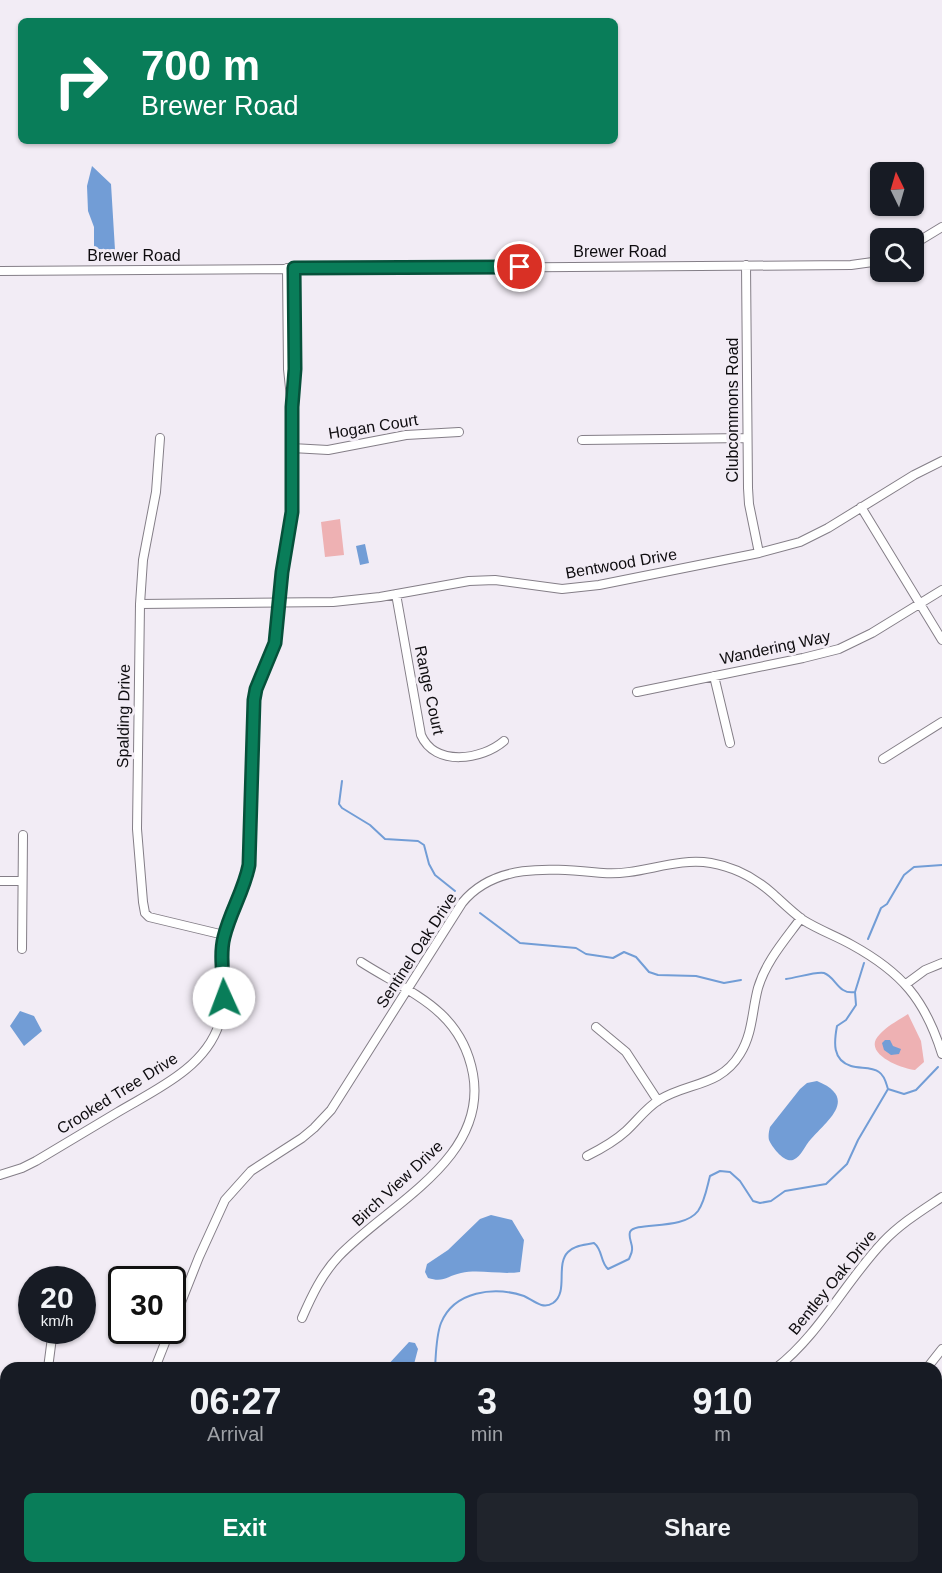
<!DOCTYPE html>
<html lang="en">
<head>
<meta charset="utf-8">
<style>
	:root { --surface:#171b24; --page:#20242c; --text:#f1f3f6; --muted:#9ea1a6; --accent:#097d59 }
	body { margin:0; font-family:Helvetica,sans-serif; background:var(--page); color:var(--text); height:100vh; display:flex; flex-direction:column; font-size:22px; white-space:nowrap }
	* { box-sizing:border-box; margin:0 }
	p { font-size:20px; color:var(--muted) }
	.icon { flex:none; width:33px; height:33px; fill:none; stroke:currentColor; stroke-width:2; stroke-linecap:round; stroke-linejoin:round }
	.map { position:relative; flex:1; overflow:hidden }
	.drawer { position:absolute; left:0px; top:1362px; width:942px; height:212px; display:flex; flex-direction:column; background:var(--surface); border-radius:18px 18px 0 0; box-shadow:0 2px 4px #0004 }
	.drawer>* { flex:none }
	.hud { position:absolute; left:18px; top:18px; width:600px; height:126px; border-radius:9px; box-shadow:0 2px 4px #0004; background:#097d59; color:#fff; overflow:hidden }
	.needle { width:39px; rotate:355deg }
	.tools { position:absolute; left:870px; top:162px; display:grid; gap:12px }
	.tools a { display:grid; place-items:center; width:54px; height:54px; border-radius:9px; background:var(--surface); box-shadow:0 2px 4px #0004; font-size:30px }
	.speed { position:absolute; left:18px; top:1266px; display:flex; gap:12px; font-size:30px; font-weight:700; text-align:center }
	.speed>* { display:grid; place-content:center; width:78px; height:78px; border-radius:50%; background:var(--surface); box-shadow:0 2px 4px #0004; line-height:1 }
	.speed small { font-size:15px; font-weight:400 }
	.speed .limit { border:3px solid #111; border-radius:9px; background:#fff; color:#111 }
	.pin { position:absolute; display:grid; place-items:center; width:51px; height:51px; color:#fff; margin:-26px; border:3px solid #fff; border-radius:50%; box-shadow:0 2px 6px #0007 }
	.me { position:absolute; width:66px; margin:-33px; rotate:358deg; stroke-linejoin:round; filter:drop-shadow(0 0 4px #0008) }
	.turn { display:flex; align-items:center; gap:21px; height:126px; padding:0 24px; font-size:27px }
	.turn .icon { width:78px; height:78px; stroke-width:2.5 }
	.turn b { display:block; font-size:42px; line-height:51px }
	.eta { display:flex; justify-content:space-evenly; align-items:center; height:102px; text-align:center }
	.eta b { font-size:36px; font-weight:800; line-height:42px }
	.button { display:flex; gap:12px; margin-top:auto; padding:12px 24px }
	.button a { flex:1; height:69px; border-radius:9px; background:var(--accent); color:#fff; font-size:24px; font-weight:800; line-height:69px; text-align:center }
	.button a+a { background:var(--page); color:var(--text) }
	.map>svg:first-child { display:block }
</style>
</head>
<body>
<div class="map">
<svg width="942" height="1573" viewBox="0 0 942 1573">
	<rect width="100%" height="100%" fill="#f2ecf5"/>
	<path fill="#eeb1b3" d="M340 519 344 555 325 557 321 522Z
		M908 1014 921 1041 924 1062 915 1070C902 1069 860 1053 880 1034 887 1026 899 1020 908 1014Z"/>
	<path fill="#729dd6" d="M92 166 111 184 115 250 94 252V227L88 211 87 186Z
		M365 544 369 563 360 565 356 546Z
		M20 1011 34 1016 42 1031 24 1046 10 1026Z
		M885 1040H890L893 1046 901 1049 899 1054 891 1055 884 1050 882 1043Z
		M817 1081C858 1098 829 1119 811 1139 805 1145 802 1156 793 1160 784 1163 772 1147 769 1140 768 1136 769 1131 770 1127L800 1089 807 1083Z
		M491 1215 512 1220 524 1240 520 1272C501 1275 479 1269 461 1273 447 1276 444 1283 428 1278L425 1272 427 1264 448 1250 480 1219Z
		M409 1342 415 1343 418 1349 413 1368H385Z
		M4 1442 6 1447V1529L0 1532V1443Z"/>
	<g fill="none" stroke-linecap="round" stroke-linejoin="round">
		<path stroke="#729dd6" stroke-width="2" d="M342 781 339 804 342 808 370 825 385 839 418 841 424 845 429 864 435 875 455 891
			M480 913 520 943 576 948 586 954 613 958 624 952 636 957 649 972 658 975 696 976 724 983 741 980
			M868 939 881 908 887 904 904 875 914 867 942 865
			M786 979C796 978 817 971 824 973 836 977 838 995 855 992
			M888 1089 904 1094 916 1090 938 1067
			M435 1368C436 1354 436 1336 441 1323 454 1291 494 1286 524 1296 533 1300 542 1310 553 1303 569 1292 555 1265 568 1252 574 1245 586 1245 594 1243 603 1250 600 1262 608 1269L629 1259C630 1256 632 1253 632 1250 633 1244 628 1238 630 1232 635 1221 683 1231 698 1211 705 1201 707 1187 710 1176L720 1171 730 1172 740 1181 753 1201 760 1203 771 1201 785 1191 826 1184 847 1164 858 1140 888 1089C886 1083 885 1076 879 1072 871 1066 860 1069 851 1066 832 1060 834 1042 837 1026L846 1020 856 1005 855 992 864 963
			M348 1568H357
			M196 1573 201 1568"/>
		<defs>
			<path id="minor" d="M914 244 942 227
				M746 265 748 488 749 504 759 553
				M0 271 851 265 880 261
				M294 388 295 368 294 268
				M160 438 156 492 143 560 140 604 137 829 143 902 145 913 149 917 224 935
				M582 440 747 438
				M292 448 328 450 406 435 459 432
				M861 507 942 640
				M396 594 421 735C435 767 482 760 504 741
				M140 604 333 602 380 597 469 581 495 580 562 589 599 585 759 553 800 542 828 528 914 475 942 461
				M714 676 730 743
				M637 692 803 658 839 649 872 633 942 590
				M883 759 942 722
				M0 881H21
				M22 949 23 835
				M906 984 925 970 942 963
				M596 1027 626 1052 658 1101
				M587 1156C601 1149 614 1142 626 1131 637 1121 646 1108 659 1100 688 1082 720 1087 740 1054 753 1033 752 1010 758 988 766 961 785 940 801 918
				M0 1175 22 1168 36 1161C63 1145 91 1128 118 1112 155 1090 205 1068 219 1024 229 996 218 967 224 938 229 913 244 891 249 865L254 700 275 643 282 569 292 512V407L288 369 287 268
				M302 1318C312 1295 322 1274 339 1256 389 1204 488 1159 473 1074 469 1052 458 1030 441 1014 419 993 387 979 361 962
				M172 1325 199 1257 225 1200 251 1171 302 1138 314 1128 331 1110 462 903C496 861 555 869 603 873 640 876 674 857 711 863 734 867 755 878 772 893 782 902 792 912 803 920 819 930 836 936 852 945 901 972 925 999 942 1054
				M48 1368 53 1330
				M155 1368 170 1330
				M776 1368C819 1335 846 1281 883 1242 900 1224 921 1211 942 1197
				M927 1368 942 1349
				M0 1390 6 1391
				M936 1553 942 1551
				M33 1573 40 1568
				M468 1573 469 1568
				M581 1573 582 1568
				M695 1573 696 1568
				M885 1573 898 1568"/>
		</defs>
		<use href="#minor" stroke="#847e87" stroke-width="10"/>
		<use href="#minor" stroke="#fff" stroke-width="8"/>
	</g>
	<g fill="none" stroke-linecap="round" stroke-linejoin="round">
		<defs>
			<path id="route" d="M224 998C224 978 219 956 224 937 230 912 244 891 249 865L254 700 256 689 275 643 282 572 292 512V407L295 369 294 268 520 267"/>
		</defs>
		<use href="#route" stroke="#06513a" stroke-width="15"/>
		<use href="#route" stroke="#097d59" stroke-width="10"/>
	</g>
	<g text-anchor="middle" stroke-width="6" stroke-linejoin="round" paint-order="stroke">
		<g font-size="16" fill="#0e0c0f" stroke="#f2ecf5">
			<text x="620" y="257">Brewer Road</text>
			<text x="134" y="261">Brewer Road</text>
			<text transform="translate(732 410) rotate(-90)" y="6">Clubcommons Road</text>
			<text transform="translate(373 426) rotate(-9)" y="6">Hogan Court</text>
			<text transform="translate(621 563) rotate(-10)" y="6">Bentwood Drive</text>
			<text transform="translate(775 647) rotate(-12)" y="6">Wandering Way</text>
			<text transform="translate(430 690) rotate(78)" y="6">Range Court</text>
			<text transform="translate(123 716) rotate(-89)" y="6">Spalding Drive</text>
			<text transform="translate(416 950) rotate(-57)" y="6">Sentinel Oak Drive</text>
			<text transform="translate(117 1093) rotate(-32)" y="6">Crooked Tree Drive</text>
			<text transform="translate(397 1183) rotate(-43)" y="6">Birch View Drive</text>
			<text transform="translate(832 1282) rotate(-51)" y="6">Bentley Oak Drive</text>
		</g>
	</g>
</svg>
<div class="tools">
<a><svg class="needle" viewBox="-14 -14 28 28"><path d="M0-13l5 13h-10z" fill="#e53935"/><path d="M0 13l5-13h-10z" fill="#9ea1a6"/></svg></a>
<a><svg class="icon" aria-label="search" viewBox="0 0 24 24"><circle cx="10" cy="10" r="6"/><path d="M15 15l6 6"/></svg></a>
</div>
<div class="speed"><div>20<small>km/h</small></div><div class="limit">30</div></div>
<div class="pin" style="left:520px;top:267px;background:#d93025"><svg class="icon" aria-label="arrive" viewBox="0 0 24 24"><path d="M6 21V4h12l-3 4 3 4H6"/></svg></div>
<svg class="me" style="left:224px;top:998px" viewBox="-20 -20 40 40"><circle r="19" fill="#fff"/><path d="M0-13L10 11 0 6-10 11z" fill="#097d59"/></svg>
<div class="hud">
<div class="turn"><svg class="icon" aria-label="right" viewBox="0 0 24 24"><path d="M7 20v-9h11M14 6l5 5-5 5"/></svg><div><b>700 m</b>Brewer Road</div></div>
</div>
<section class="drawer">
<div class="eta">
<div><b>06:27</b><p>Arrival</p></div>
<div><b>3</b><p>min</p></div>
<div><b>910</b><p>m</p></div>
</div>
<div class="button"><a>Exit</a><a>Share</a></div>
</section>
</div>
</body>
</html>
